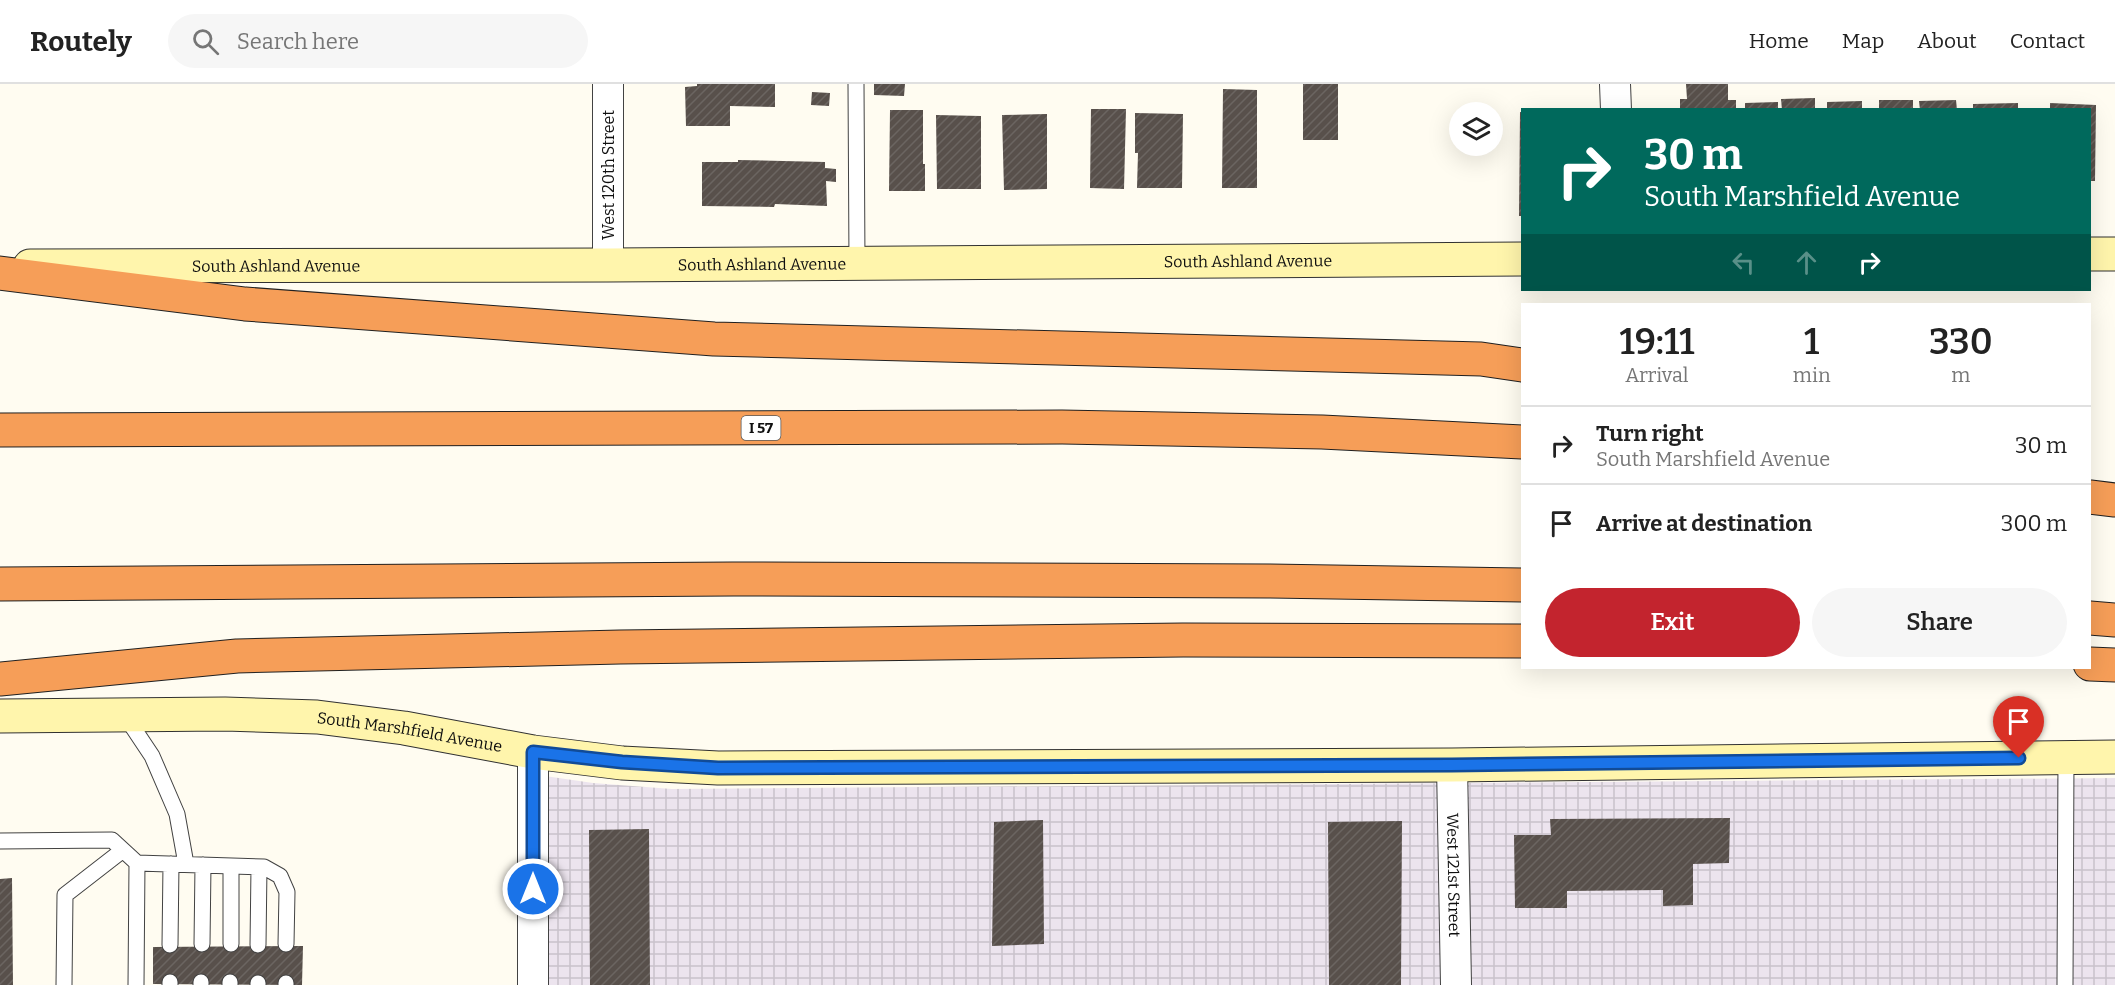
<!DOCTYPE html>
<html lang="en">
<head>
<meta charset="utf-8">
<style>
	:root { --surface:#fff; --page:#f6f6f6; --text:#222; --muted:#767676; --line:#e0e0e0; --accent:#c3242e }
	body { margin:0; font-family:Bitter,serif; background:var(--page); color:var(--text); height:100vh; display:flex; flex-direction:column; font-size:22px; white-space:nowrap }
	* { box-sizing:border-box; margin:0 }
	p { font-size:20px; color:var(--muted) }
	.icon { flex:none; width:33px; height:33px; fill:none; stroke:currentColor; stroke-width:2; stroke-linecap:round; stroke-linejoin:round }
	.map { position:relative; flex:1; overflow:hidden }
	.panel { position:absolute; left:1521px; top:219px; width:570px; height:366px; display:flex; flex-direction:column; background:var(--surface); border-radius:0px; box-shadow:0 6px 24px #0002 }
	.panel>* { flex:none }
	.top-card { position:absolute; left:1521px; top:24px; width:570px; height:183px; border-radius:0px; box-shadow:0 6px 24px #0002; background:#00695c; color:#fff; overflow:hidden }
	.buttons { position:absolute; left:1449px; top:18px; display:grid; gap:12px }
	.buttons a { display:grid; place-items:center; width:54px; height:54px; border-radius:50%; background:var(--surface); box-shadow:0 6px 24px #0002; font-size:30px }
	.pin { position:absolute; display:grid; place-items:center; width:51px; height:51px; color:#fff; margin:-62px -26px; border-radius:50% 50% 50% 0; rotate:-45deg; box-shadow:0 0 6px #0007 }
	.pin .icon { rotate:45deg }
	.me { position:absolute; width:66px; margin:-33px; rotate:0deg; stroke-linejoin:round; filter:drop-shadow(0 0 4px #0008) }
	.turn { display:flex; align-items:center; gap:21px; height:126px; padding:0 24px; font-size:27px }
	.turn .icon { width:78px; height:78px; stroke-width:2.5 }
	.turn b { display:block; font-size:42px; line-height:51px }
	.lanes { display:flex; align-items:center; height:57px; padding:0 24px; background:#0003; justify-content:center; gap:30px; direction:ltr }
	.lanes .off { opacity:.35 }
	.eta { display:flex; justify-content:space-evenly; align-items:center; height:102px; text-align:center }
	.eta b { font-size:36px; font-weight:600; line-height:42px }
	.cta { display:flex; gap:12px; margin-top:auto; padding:12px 24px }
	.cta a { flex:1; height:69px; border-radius:36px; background:var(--accent); color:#fff; font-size:24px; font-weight:600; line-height:69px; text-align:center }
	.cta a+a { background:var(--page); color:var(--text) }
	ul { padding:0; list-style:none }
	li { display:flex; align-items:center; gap:18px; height:78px; padding:0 24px; border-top:2px solid var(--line) }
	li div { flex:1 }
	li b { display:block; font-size:22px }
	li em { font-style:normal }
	header { display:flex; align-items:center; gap:36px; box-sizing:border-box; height:84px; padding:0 30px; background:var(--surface); border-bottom:2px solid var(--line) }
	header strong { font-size:28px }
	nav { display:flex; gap:33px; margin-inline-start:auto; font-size:21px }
	.search { width:420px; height:54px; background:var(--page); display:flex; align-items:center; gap:15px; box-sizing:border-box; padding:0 21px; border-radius:33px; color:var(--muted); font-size:22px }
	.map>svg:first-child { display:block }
</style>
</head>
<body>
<header>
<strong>Routely</strong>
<div class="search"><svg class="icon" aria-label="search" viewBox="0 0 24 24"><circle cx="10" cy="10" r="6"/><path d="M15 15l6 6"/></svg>Search here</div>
<nav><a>Home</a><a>Map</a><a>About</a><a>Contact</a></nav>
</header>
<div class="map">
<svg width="2115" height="901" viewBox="0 0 2115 901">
	<defs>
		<pattern id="industrial-grid" width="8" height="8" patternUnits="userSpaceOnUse" patternTransform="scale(1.5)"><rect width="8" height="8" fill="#ece4ee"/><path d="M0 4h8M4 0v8" fill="none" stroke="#c9c2cb"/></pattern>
		<pattern id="building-hatch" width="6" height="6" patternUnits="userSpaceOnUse" patternTransform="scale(1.5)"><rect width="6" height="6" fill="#58504b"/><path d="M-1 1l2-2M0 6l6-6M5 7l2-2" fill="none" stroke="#6b6561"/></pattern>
	</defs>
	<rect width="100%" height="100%" fill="#fffcf1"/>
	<path fill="url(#industrial-grid)" d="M538 691 593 699 672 705 2115 694V901H539Z"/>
	<path fill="url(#building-hatch)" d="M697 0H775V23L730 22V42H686L685 3 697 2Z
		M874 0H905L904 12 874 11Z
		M1303 0H1338V56H1303Z
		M1686 0H1728V16H1736V26H1680V15H1687Z
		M1223 5 1257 6V104H1222Z
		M812 8 830 9 829 22 811 21Z
		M1815 14V26H1782L1781 15Z
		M1879 16H1913V26H1879Z
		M1956 16 1957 26H1920L1919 17Z
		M1862 17V26H1827V18Z
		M1778 18V26H1745V19Z
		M2018 19V26H1973V20Z
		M2050 19 2096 21 2095 97H2090V26H2050Z
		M1091 25H1126L1124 105 1090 104Z
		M890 26H923V80H925V107H889Z
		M1520 28H1522V132H1519Z
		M1135 29 1183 30 1182 104H1137L1138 69H1135Z
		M1047 30V105L1004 106 1002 31Z
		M936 31 981 32V105H937Z
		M738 76 825 78V84L836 85V98L826 97 827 122 775 120 774 123 702 122V78H738Z
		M1730 734 1729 779 1693 780V821L1663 822V806L1567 807V824H1515L1514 751H1551L1550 735Z
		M1043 736 1044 860 992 862 994 738Z
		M1402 737 1401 901H1329L1328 738Z
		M649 745 650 901H590L589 746Z
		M12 794 13 901H0V795Z
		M303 862 302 901 153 900V863Z"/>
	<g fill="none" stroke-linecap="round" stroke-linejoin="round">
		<defs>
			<path id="service" d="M856 0 857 180
				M124 630 152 672 177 730 186 780
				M0 757 112 756 137 779 136 901
				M137 779 264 783 280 792 287 808 286 860
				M202 860 203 781
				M231 860V782
				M170 861 171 780
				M258 861 259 783
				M64 901 65 811 123 766
				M170 901V898
				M201 901V898
				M230 901V898
				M258 901V899
				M286 901V899
				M2065 901 2066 673"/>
			<g id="minor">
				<path d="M1615 0 1616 26"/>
				<path d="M608 181V0"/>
				<path d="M533 668V901"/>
				<path id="s1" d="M1452 681 1456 901"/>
			</g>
			<g id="secondary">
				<path d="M2090 170H2115"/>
				<path id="s2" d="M30 182 608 181 1522 175"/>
				<path id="s3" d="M0 632 225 630 317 633 404 644 533 668 622 679 718 684 1452 681 2115 673"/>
			</g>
			<path id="motorway" d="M0 189 245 220 714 255 1481 275 1522 281
				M0 346 1062 343 1322 348 1522 358
				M2090 413 2115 416
				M0 500 733 495 1269 497 1522 501
				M2090 534 2115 536
				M2090 580 2115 581
				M0 595 237 572 620 563 1183 556 1522 557"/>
		</defs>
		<use href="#service" stroke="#424242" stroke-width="17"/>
		<use href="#minor" stroke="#424242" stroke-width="32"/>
		<use href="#secondary" stroke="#313131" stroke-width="35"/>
		<use href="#motorway" stroke="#202020" stroke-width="35"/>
		<use href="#service" stroke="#fff" stroke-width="15"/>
		<use href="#minor" stroke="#fff" stroke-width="30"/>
		<use href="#secondary" stroke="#fff5ac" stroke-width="33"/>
		<use href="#motorway" stroke="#f69e58" stroke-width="33"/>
	</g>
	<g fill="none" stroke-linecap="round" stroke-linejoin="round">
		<defs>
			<path id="route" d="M533 805V668L622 678 718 684 1452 681 2019 674"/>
		</defs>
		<use href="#route" stroke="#114b97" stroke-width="15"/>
		<use href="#route" stroke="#1a73e8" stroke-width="10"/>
	</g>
	<g text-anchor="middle" stroke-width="6" stroke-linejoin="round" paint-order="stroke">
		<rect fill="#fff" stroke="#575757" stroke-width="1.5" x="741.5" y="332" width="39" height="24" rx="4.5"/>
		<g font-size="15" font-weight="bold" fill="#0f0f0f">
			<text x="761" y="349">I 57</text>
		</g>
		<g font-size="16" fill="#0f0f0f" stroke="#fff">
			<text transform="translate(608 91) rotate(-90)" y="6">West 120th Street</text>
			<text dy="6" stroke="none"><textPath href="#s2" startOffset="1218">South Ashland Avenue</textPath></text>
			<text dy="6" stroke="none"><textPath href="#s2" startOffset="732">South Ashland Avenue</textPath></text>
			<text dy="6" stroke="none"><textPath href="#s2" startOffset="246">South Ashland Avenue</textPath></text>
			<text dy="6" stroke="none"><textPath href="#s3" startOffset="411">South Marshfield Avenue</textPath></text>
			<text dy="6" stroke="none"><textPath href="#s1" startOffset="110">West 121st Street</textPath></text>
		</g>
	</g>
</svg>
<div class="buttons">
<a><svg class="icon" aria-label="layers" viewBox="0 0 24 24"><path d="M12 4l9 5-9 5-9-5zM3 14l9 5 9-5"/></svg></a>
</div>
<div class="pin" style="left:2019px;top:674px;background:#d93025"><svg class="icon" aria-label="arrive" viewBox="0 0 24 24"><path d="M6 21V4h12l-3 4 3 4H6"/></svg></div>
<svg class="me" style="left:533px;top:805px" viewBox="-20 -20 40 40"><circle r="17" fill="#1a73e8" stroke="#fff" stroke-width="3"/><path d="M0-11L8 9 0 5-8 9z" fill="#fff"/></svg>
<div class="top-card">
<div class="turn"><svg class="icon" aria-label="right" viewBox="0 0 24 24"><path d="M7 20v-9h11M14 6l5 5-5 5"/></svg><div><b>30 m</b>South Marshfield Avenue</div></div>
<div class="lanes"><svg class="icon off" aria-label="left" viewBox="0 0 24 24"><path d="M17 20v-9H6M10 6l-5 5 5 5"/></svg><svg class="icon off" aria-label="ahead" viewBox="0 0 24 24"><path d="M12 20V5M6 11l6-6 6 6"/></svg><svg class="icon" aria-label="right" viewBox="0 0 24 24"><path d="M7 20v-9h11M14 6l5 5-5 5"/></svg></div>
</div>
<section class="panel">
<div class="eta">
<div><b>19:11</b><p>Arrival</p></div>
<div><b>1</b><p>min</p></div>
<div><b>330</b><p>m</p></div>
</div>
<ul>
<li><svg class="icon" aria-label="right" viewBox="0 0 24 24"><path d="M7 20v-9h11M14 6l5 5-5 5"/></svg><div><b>Turn right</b><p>South Marshfield Avenue</p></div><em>30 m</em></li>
<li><svg class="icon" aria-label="arrive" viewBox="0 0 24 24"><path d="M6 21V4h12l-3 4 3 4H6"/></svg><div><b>Arrive at destination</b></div><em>300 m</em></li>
</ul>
<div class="cta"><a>Exit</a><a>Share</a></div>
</section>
</div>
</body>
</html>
